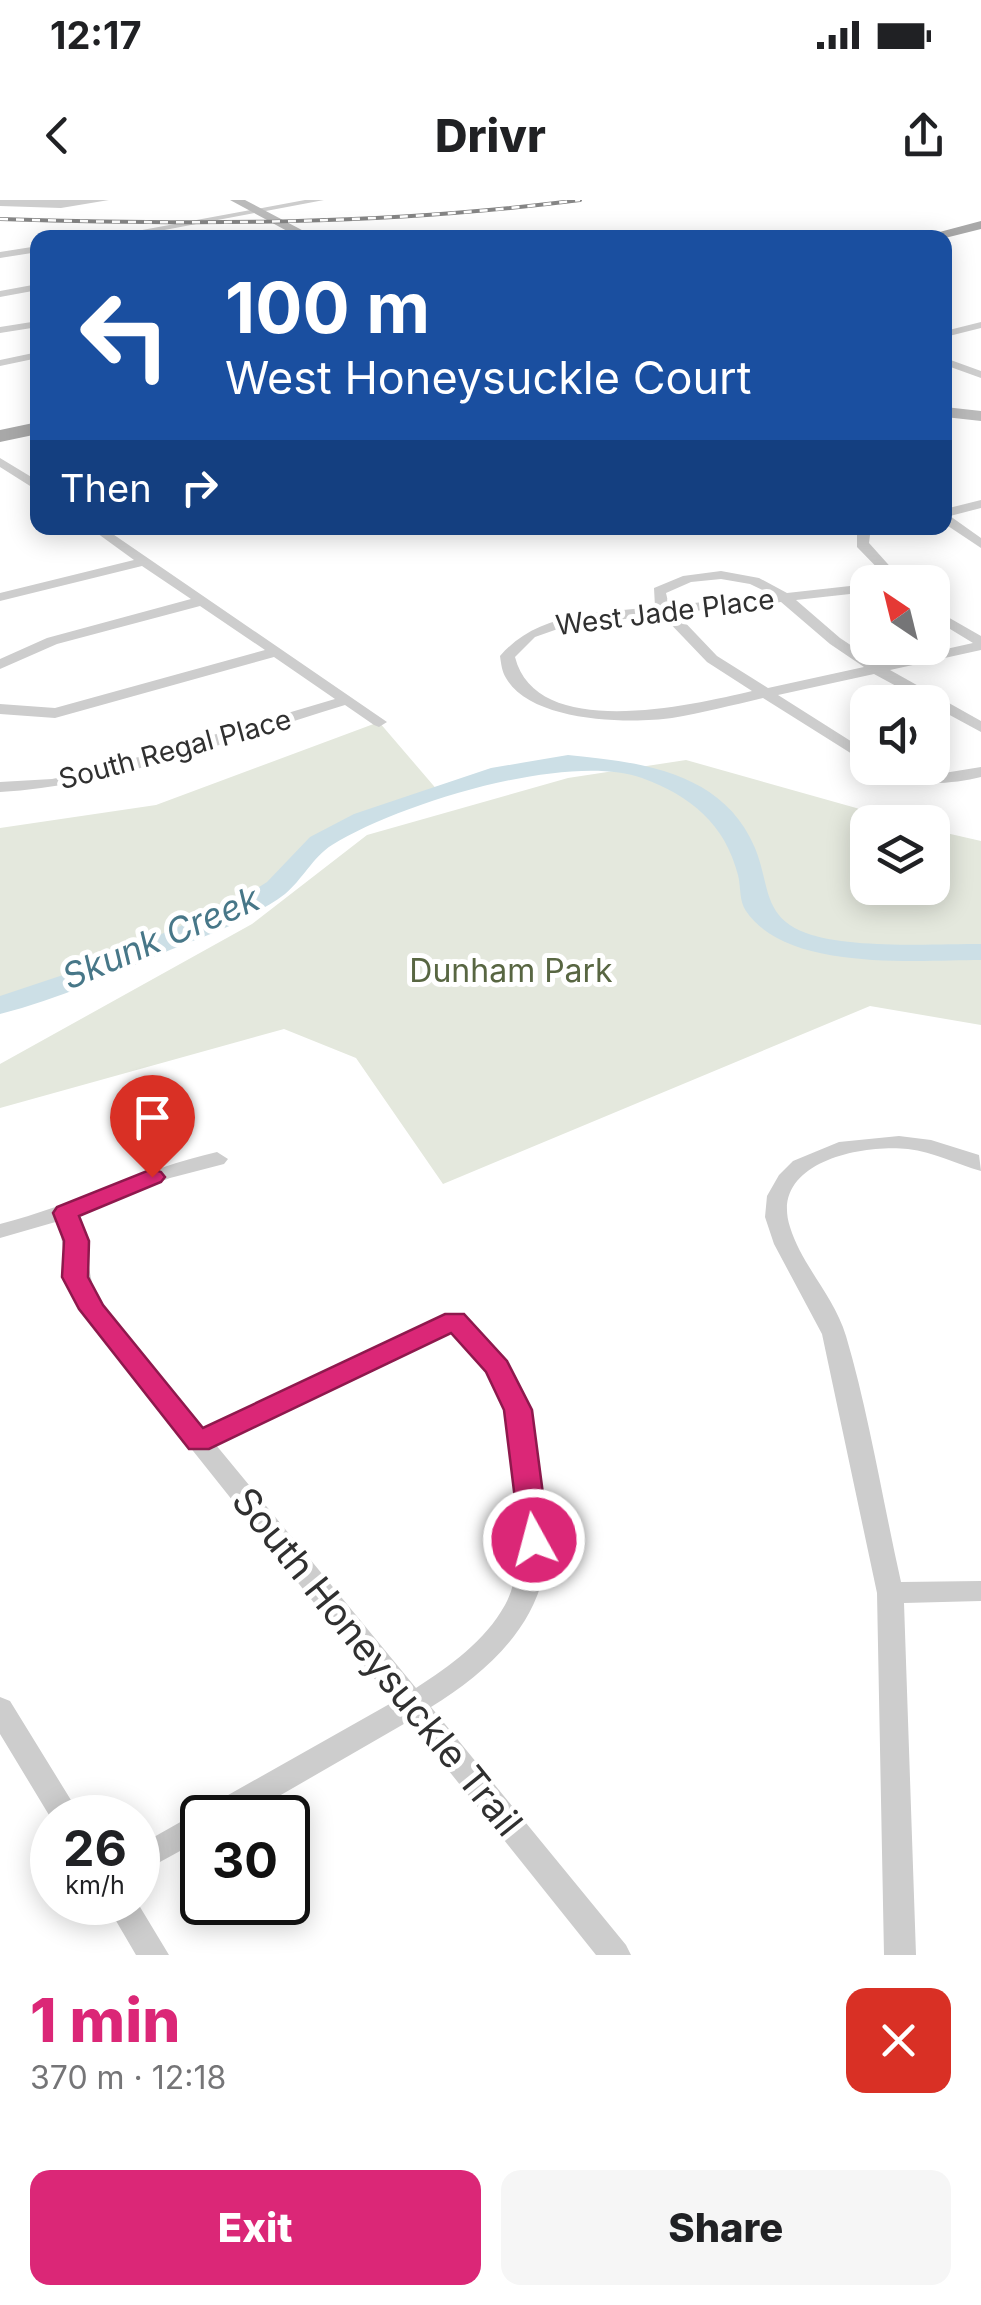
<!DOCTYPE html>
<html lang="en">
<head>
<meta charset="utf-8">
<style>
	:root { --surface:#fff; --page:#f6f6f6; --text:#202124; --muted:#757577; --accent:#db2777 }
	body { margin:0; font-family:Inter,sans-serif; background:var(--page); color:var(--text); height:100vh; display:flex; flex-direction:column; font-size:38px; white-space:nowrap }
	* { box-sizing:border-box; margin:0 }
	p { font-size:32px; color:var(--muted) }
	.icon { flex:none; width:55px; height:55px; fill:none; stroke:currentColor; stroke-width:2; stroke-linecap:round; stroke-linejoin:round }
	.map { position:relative; height:1755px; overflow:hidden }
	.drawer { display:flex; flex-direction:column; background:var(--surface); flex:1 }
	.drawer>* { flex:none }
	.hud { position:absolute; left:30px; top:30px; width:922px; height:305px; border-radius:20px; box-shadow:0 5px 25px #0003; background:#1a4fa0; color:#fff; overflow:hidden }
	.needle { width:65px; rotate:325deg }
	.tools { position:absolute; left:850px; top:365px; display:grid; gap:20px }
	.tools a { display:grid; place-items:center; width:100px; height:100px; border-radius:20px; background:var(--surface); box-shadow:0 5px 25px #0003; font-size:50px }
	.speed { position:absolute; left:30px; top:1595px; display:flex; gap:20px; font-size:50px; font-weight:700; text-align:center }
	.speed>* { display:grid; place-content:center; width:130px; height:130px; border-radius:50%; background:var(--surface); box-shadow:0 5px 25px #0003; line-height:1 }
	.speed small { font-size:25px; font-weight:400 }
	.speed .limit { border:5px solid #111; border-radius:15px; background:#fff; color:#111 }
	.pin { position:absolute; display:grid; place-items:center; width:85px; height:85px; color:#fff; margin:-102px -42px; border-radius:50% 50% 50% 0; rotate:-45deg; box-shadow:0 0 10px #0007 }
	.pin .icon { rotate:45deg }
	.me { position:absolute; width:110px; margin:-55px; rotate:353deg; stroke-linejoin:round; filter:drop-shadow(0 0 8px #0008) }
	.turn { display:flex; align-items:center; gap:35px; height:210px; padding:0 30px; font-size:45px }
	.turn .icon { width:130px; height:130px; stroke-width:2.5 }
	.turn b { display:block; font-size:70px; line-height:85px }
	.then { display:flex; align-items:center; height:95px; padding:0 30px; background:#0003; gap:20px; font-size:38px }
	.round { display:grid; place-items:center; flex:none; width:105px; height:105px; border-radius:20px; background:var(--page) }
	.summary { display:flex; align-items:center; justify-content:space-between; height:170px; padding:0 30px }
	h1 { font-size:60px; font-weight:800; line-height:75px; color:var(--accent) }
	.primary-button { display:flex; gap:20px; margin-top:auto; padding:20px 30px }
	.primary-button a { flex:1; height:115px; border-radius:20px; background:var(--accent); color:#fff; font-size:40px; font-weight:800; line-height:115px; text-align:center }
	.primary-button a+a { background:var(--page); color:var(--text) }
	.status { display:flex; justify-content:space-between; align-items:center; height:70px; padding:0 50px; background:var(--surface); direction:ltr }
	.status svg { height:28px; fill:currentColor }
	header { display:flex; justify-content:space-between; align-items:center; height:130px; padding:0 30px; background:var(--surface); font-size:45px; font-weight:800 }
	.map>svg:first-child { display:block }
</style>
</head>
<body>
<div class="status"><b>12:17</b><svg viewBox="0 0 49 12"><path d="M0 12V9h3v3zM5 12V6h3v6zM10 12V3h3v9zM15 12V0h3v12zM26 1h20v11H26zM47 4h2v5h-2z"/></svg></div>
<header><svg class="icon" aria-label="back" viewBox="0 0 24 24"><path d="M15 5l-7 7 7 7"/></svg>Drivr<svg class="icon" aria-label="share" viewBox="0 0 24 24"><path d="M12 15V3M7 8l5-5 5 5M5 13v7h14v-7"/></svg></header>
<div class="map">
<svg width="981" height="1755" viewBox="0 0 981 1755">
	<rect width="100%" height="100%" fill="#fff"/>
	<path fill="#e4e8dd" d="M379 522 439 592 363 619 319 642 293 665 276 688 241 710 82 778 0 805V628L156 605Z
		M686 560 906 622H868V688H932L933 630 981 641V825L870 806 443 984 356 858 284 829 0 908V864L252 724 367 635 568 578Z"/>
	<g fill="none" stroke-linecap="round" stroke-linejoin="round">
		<path fill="#ccdfe6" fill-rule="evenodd" d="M568 555C639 562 723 571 755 648 770 684 762 717 806 733 848 749 935 744 981 744V760C916 760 787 772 746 711 739 701 741 687 738 675 725 624 691 596 642 578 568 551 398 604 332 645 313 657 302 680 285 694 275 702 263 708 253 714 227 729 197 739 170 750 114 774 59 799 0 814V796L72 772 232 704 267 682 310 637 354 614 491 568Z"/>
		<path fill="#cdcdcd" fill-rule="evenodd" d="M0 0H109L61 8 0 6Z
			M305 0H324L122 38H99Z
			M38 46V52L0 58V52Z
			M38 84V90L0 97V91Z
			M38 121V127L0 133V127Z
			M981 122V128L945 137V131Z
			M38 152V158L0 166V160Z
			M945 158 981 171V178L945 165Z
			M0 258 38 281V291L0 267Z
			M981 300V308L950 316 981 338V348L945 324V309Z
			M90 328H104L387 522 379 527 374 525 345 505C232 539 118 585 0 592V582L52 579 91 571 335 499 274 457 55 518 0 514V504L55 508 265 450 200 406 57 444 0 469V459L47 438 191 399 142 366 0 401V393L134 360Z
			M864 328H878L870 335 869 343 904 382H891L857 347V333Z
			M721 371 759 378 787 393 868 384V392L796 400 840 438 879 464 973 443 932 418V408L981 436V450L890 470 981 521V532L874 474 778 495 868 552V564L763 498C733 505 702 513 672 518 628 524 531 522 506 478 502 472 501 463 500 456 539 411 600 413 655 407L654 388 683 376ZM721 379 750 384 771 394 669 406 666 393 691 382ZM781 402 830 444 864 467 768 488 717 456 676 413ZM662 415 707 462 752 491C692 505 536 542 515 457L535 437 569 425Z
			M981 567V577C949 585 902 588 875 568L944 573Z
			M899 936 931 940 979 955 981 971C956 964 934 952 908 949 862 944 769 962 790 1027 802 1066 834 1096 846 1136 869 1214 883 1302 901 1382L981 1381V1401L904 1403 916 1755H884L877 1393 822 1134 774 1044 765 1017 767 996 779 975 793 961 839 942Z
			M217 952 228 959 224 964 170 978 77 1014C89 1041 86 1069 96 1096L203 1230 455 1113 463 1115C518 1175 531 1205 541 1285 545 1315 550 1346 543 1377 529 1435 480 1477 431 1507L626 1745 631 1755H596L409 1521 241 1618H202V1639L138 1674V1646L393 1502 84 1114 68 1084 59 1021 0 1038V1024C74 1005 142 969 217 952ZM452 1132C469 1151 487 1170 498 1194 519 1241 531 1359 505 1405 485 1441 450 1466 416 1488L216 1245Z
			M0 1497 10 1501 82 1618H52V1620L0 1534Z
			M105 1702H137L169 1755H136Z"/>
		<path fill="#bababa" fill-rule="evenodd" d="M230 0H245L317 38H300Z
			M945 207 981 211V221L945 217Z"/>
		<path fill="#a8a8a8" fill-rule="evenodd" d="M981 21V29L945 38H917Z
			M38 222V234L0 242V230Z"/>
		<defs>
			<path id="rail" d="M0 19C194 25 387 25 580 0"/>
		</defs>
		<use href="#rail" stroke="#858585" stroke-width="4"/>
		<use href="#rail" stroke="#fff" stroke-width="2.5" stroke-dasharray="8" stroke-linecap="butt"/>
	</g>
	<path fill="#db2777" stroke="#8e194d" stroke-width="2.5" d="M152 969 161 972 165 977 161 982 79 1016 89 1041 88 1077 103 1105 203 1228 445 1114H464L507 1161 532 1210 549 1340 545 1348 534 1352 524 1348 520 1340 504 1210 486 1172 451 1133 209 1249H189L79 1109 62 1077 64 1041 53 1013 57 1007Z"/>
	<g text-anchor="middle" stroke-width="10" stroke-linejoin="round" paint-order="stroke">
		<g font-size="28" fill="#303030" stroke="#fff">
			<text transform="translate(665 412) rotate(-7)" y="10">West Jade Place</text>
			<text transform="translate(175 549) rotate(-15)" y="10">South Regal Place</text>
		</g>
		<g font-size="32" fill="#586642" stroke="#fff">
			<text x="511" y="782">Dunham Park</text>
		</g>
		<g font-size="35" font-style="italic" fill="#477788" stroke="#fff">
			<text transform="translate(161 738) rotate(-23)" y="12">Skunk Creek</text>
		</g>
		<g font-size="38" fill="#303030" stroke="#fff">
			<text transform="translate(377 1462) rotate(51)" y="13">South Honeysuckle Trail</text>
		</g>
	</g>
</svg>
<div class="tools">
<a><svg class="needle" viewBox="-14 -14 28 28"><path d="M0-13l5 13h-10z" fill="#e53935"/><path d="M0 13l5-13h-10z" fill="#757577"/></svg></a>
<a><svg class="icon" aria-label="sound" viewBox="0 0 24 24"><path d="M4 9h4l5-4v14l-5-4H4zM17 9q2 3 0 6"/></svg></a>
<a><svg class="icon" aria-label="layers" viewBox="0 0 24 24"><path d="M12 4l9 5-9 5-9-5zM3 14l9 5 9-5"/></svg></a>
</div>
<div class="speed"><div>26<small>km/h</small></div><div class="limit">30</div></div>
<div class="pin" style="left:152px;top:977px;background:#d93025"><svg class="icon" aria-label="arrive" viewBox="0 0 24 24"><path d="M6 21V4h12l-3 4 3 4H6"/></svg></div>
<svg class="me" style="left:534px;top:1340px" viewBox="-20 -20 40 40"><circle r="17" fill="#db2777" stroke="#fff" stroke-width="3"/><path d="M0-11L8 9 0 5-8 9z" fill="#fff"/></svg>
<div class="hud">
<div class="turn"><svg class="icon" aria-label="left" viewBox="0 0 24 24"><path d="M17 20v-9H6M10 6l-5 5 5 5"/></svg><div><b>100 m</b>West Honeysuckle Court</div></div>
<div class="then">Then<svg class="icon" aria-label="right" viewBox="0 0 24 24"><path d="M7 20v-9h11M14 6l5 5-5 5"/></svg></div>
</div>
</div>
<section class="drawer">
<div class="summary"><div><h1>1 min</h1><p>370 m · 12:18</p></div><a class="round" style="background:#d93025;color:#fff"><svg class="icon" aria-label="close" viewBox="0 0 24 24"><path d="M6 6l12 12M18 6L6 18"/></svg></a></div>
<div class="primary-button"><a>Exit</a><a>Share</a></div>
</section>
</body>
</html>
